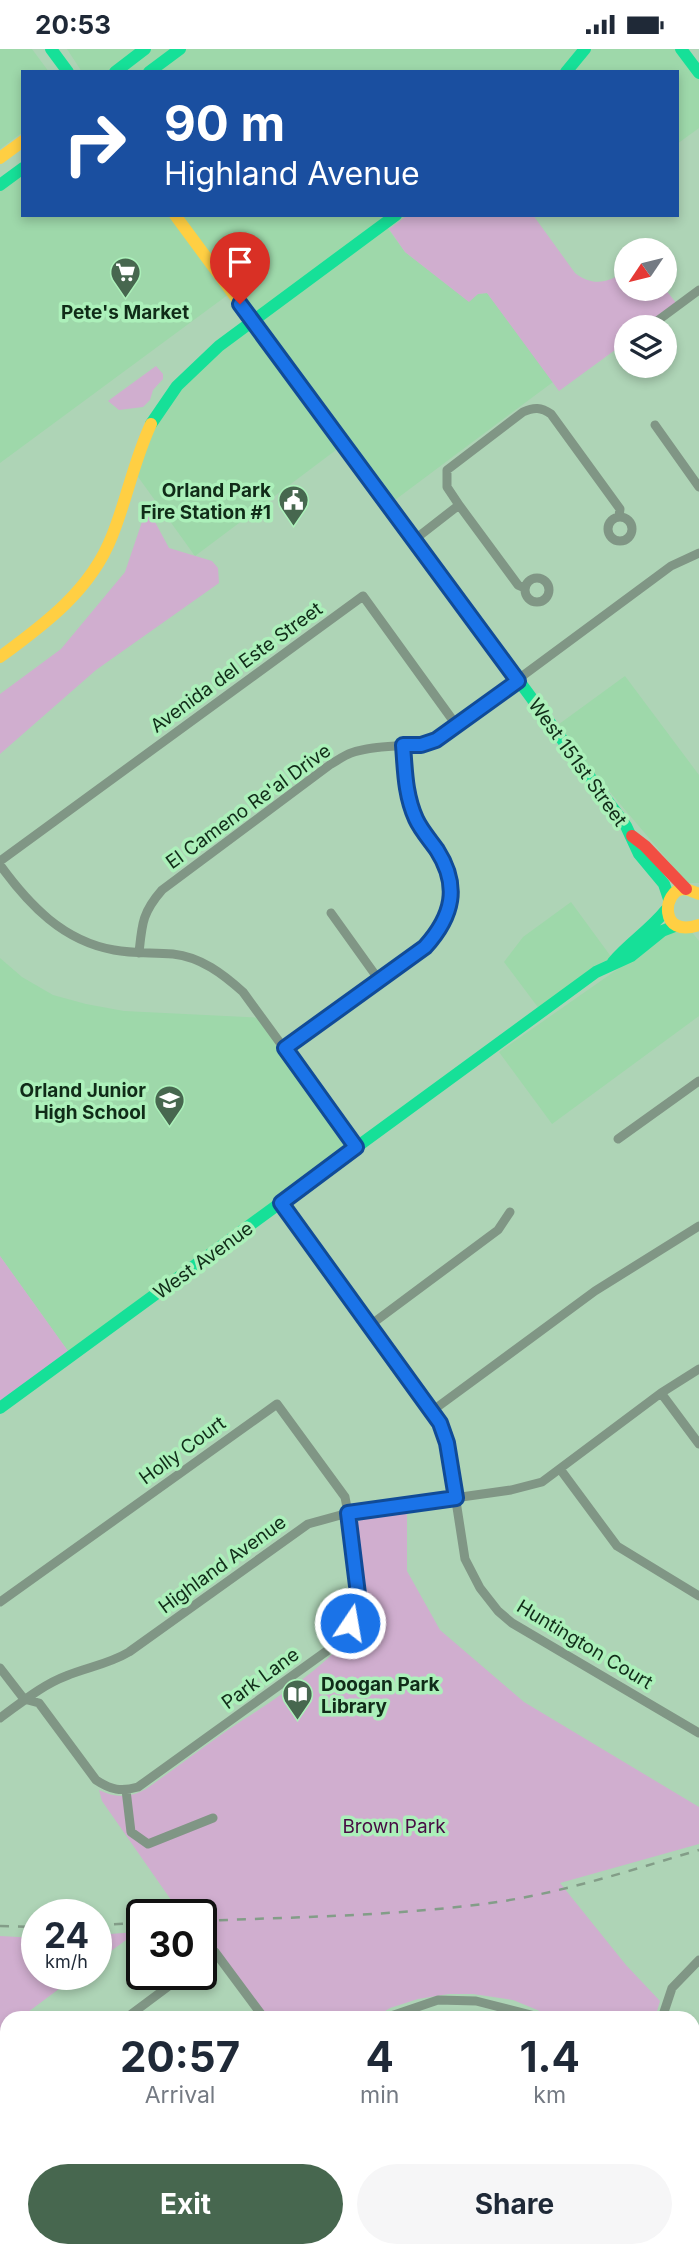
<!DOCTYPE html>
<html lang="en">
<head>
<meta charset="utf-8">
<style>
	:root { --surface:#fff; --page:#f6f6f7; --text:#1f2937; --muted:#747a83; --accent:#47674f }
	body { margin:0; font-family:Inter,sans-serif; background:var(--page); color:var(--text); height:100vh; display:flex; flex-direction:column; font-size:26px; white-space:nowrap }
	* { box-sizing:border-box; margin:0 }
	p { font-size:23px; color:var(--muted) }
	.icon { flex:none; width:38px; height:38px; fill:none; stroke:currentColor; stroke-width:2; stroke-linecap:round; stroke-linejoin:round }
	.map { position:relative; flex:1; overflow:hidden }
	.drawer { position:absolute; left:0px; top:1962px; width:700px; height:247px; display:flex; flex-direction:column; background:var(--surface); border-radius:21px 21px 0 0; box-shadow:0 4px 10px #0003 }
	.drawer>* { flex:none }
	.top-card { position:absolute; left:21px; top:21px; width:658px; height:147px; border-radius:0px; box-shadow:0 4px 10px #0003; background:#1a4fa0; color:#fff; overflow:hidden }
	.needle { width:46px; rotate:235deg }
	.controls { position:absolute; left:614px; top:189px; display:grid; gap:14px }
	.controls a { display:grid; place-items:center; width:63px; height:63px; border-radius:50%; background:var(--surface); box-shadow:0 4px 10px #0003; font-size:35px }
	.speed { position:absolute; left:21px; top:1850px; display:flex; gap:14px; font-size:35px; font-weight:700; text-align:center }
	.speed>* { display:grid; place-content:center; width:91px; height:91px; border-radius:50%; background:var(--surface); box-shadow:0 4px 10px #0003; line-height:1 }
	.speed small { font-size:18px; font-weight:400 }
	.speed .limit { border:4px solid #111; border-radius:10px; background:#fff; color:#111 }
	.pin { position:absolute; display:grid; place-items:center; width:60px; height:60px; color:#fff; margin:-72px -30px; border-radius:50% 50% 50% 0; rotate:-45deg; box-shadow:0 0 7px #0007 }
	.pin .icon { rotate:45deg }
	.me { position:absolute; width:77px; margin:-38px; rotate:12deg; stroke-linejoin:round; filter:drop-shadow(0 0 5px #0008) }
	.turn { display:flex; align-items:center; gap:24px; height:147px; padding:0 28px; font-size:32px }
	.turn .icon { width:91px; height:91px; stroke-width:2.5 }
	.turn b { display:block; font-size:49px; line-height:60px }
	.eta { display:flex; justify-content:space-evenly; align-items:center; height:119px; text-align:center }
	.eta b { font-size:42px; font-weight:700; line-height:49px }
	.button { display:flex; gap:14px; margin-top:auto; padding:14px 28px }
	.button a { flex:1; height:80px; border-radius:42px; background:var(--accent); color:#fff; font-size:28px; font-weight:700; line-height:80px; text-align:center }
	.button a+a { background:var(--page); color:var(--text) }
	.status { display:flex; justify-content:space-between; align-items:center; height:49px; padding:0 35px; background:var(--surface); direction:ltr }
	.status svg { height:19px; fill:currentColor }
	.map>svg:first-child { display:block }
</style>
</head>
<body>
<div class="status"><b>20:53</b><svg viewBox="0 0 49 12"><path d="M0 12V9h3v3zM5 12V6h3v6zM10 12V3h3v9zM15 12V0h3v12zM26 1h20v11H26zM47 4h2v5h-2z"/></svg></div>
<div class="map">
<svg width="699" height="2207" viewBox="0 0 699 2207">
	<rect width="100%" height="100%" fill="#aed4b6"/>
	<path fill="#9ed8aa" d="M0 0H32L49 23H23V83L0 100Z
		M67 0H582L564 23H82Z
		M588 0H677L699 28V79L677 95V23H569Z
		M23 121V166H171L229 245 0 414V138Z
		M181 166H393L252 268Z
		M386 177 405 203 468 252 478 245 487 244 553 333 391 454 256 273Z
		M251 277 340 398 195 507 136 425 147 389 167 356 200 318Z
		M625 627 699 726V834H687L555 678Z
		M571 853 612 909 540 961 504 913 523 888Z
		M678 878 691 882 699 892V967L552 1075 499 1003Z
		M0 909 22 928 53 946 86 955 124 962 266 969 357 1095 68 1302 0 1207Z"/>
	<path fill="#d0aecf" d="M408 166H533L575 224C593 238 609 234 626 221V240H665L677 255 649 278H626V293L559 342 487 244 478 245 469 253 405 203 389 180Z
		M156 317 163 325V330L153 341 150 351 143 358 119 361 108 352 112 349Z
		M147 458 169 499 212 512 218 519 219 534 96 621 0 705V645L61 600 125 523Z
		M0 1207 68 1302 0 1353Z
		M407 1463V1522L440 1581 524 1653 699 1758V1795L560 1834 626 1916 660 1952 655 1969H557L513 1951 473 1945H449L418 1950 390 1959 374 1969H269L201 1880V1866L185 1865 176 1858 102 1752 99 1741C115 1749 130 1749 146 1740 173 1721 198 1702 225 1683 263 1657 352 1606 363 1560 369 1535 359 1499 356 1474L364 1469Z
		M137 1883 96 1913V1886Z
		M0 1887 37 1889V1925H79L20 1969H7V1978L0 1983Z
		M699 2094V2207H546L553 2202H693V2099Z"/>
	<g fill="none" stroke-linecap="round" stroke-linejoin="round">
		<path stroke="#809685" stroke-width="9" d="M649 278 699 241
			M665 302V311
			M645 317 655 320 660 317
			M655 376 699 438
			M459 456 518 536 525 539
			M608 480a12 12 0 1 1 24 0a12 12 0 1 1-24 0Z
			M414 491 459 456 447 438V421L523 363C534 358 541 358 551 365L620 460 619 467
			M525 541a12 12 0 1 1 24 0a12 12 0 1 1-24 0Z
			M0 812 363 547 457 677
			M0 816C29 856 63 892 114 901 134 905 153 903 173 905 201 908 223 925 243 943L356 1098
			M331 864 379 931
			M139 904C142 875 142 864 162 841L331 715C338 711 345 706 351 704 379 694 409 700 436 691L671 517 699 504
			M285 999 425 898 445 872 450 855 452 834 446 818 417 772 410 754 406 734 403 696
			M618 1090 699 1032
			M280 1154 440 1374 447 1394 465 1510 480 1539 498 1562 512 1574 699 1684
			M369 1277 498 1181 510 1163
			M661 1344 699 1395
			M432 1362 595 1242 699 1177
			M560 1420 617 1497 699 1547
			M0 1553 277 1355 345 1448 348 1464 358 1545 346 1581 331 1599 317 1609 138 1738C121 1743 111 1741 96 1731L39 1654 24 1650 0 1619
			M0 1669C21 1654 42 1636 66 1627 88 1618 109 1615 129 1603L308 1475 348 1464 511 1441 542 1433 661 1344 699 1320
			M126 1741 131 1783 148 1795 213 1769
			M201 1913 215 1903 264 1969
			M126 1969 185 1925
			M385 1969 438 1951 476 1952 543 1969
			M662 1969 672 1939 699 1911
			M0 2062 7 2056
			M438 2202 442 2207
			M14 2207 21 2202
			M228 2207 235 2202"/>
		<path stroke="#16e098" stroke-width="12" d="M51 0 68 23
			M681 0 699 24
			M115 23 145 0
			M149 23 180 0
			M566 23 585 0
			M0 136 23 119
			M151 375 177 337 219 297 396 166
			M443 529 626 777 639 805 664 835 669 850
			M613 913C629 894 650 881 666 861
			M0 1359 596 923 631 907 662 882 675 877"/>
		<path stroke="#ffcf43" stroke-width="12" d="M0 109 23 92
			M175 166 443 529
			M0 608C45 575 91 541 112 487 127 450 134 411 151 375
			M699 845C694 843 688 840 683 840 663 841 658 890 699 876"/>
		<path stroke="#f24e42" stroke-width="12" d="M632 787 645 797 686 840"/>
		<path stroke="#839d88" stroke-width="2.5" stroke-dasharray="9 9" stroke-linecap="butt" d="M201 1872C295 1868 390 1867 483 1855 556 1846 628 1822 699 1801
			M96 1876 142 1874
			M0 1877 37 1878"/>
	</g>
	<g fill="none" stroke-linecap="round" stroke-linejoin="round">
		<defs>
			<path id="route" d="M240 255 518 632 436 691 421 696H403C405 721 405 746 416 770 421 781 430 791 437 801 460 837 453 867 425 898L285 999 356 1098 281 1154 440 1374 447 1394 456 1449 348 1464 358 1545 350 1574"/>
		</defs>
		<use href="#route" stroke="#114b97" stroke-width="18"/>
		<use href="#route" stroke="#1a73e8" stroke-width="12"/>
	</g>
	<defs>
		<symbol id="supermarket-pin" viewBox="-11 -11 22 30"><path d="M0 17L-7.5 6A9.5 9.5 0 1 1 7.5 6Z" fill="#47674f" stroke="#acf0ba"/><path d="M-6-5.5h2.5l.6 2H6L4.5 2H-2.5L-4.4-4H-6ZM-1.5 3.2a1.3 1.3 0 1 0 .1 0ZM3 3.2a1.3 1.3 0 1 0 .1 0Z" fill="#fff"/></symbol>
		<symbol id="civic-pin" viewBox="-11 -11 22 30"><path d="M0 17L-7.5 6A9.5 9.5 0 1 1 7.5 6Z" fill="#47674f" stroke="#acf0ba"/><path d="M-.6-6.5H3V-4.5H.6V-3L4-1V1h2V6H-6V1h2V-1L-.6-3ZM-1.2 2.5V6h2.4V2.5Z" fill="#fff"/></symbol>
		<symbol id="school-pin" viewBox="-11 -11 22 30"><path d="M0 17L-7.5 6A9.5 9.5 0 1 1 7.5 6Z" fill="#47674f" stroke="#acf0ba"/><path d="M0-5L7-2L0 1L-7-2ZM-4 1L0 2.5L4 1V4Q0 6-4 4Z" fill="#fff"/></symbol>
		<symbol id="library-pin" viewBox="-11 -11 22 30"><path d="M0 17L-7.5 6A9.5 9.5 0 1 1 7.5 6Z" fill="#47674f" stroke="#acf0ba"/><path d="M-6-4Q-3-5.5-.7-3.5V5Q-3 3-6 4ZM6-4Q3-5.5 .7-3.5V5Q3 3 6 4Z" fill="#fff"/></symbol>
	</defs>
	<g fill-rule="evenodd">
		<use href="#supermarket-pin" x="108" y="206" width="35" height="47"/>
		<use href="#civic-pin" x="276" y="434" width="35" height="47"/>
		<use href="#school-pin" x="152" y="1034" width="35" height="47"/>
		<use href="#library-pin" x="280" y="1628" width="35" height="47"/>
	</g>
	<g text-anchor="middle" stroke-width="7" stroke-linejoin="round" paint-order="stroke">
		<g font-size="19" font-weight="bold" fill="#102c18" stroke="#acf0ba" text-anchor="end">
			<text x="125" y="270" text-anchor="middle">Pete's Market</text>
			<text x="271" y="448">Orland Park<tspan x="271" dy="22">Fire Station #1</tspan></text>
			<text x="146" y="1048">Orland Junior<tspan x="146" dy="22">High School</tspan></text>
			<text x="321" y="1642" text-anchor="start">Doogan Park<tspan x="321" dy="22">Library</tspan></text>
		</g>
		<g font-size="19" fill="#102c18" stroke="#acf0ba">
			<text transform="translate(236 618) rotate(-36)" y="7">Avenida del Este Street</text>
			<text transform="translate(578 713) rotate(54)" y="7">West 151st Street</text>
			<text transform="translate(248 757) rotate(-36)" y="7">El Cameno Re'al Drive</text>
			<text transform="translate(203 1211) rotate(-36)" y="7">West Avenue</text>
			<text transform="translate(182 1401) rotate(-36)" y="7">Holly Court</text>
			<text transform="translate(222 1515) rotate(-36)" y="7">Highland Avenue</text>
			<text transform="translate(585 1595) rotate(31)" y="7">Huntington Court</text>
			<text transform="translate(260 1629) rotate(-36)" y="7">Park Lane</text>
		</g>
		<g font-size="19" fill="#470c43" stroke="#acf0ba">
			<text x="394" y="1784">Brown Park</text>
		</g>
	</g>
</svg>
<div class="controls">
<a><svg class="needle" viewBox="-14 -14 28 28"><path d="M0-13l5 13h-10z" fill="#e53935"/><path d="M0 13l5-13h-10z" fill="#747a83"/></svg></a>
<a><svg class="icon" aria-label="layers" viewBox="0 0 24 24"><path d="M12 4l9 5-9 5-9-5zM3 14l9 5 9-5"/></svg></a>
</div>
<div class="speed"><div>24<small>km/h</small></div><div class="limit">30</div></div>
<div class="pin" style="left:240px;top:255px;background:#d93025"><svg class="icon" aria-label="arrive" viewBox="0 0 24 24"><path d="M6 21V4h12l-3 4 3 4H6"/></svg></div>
<svg class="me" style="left:350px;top:1574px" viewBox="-20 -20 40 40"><circle r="17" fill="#1a73e8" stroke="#fff" stroke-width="3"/><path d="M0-11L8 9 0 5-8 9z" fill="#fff"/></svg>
<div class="top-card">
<div class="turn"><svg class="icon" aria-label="right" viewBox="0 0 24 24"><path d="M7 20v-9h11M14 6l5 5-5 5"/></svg><div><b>90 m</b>Highland Avenue</div></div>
</div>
<section class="drawer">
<div class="eta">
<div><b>20:57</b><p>Arrival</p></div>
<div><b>4</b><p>min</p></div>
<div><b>1.4</b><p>km</p></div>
</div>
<div class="button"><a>Exit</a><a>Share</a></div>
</section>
</div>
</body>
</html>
